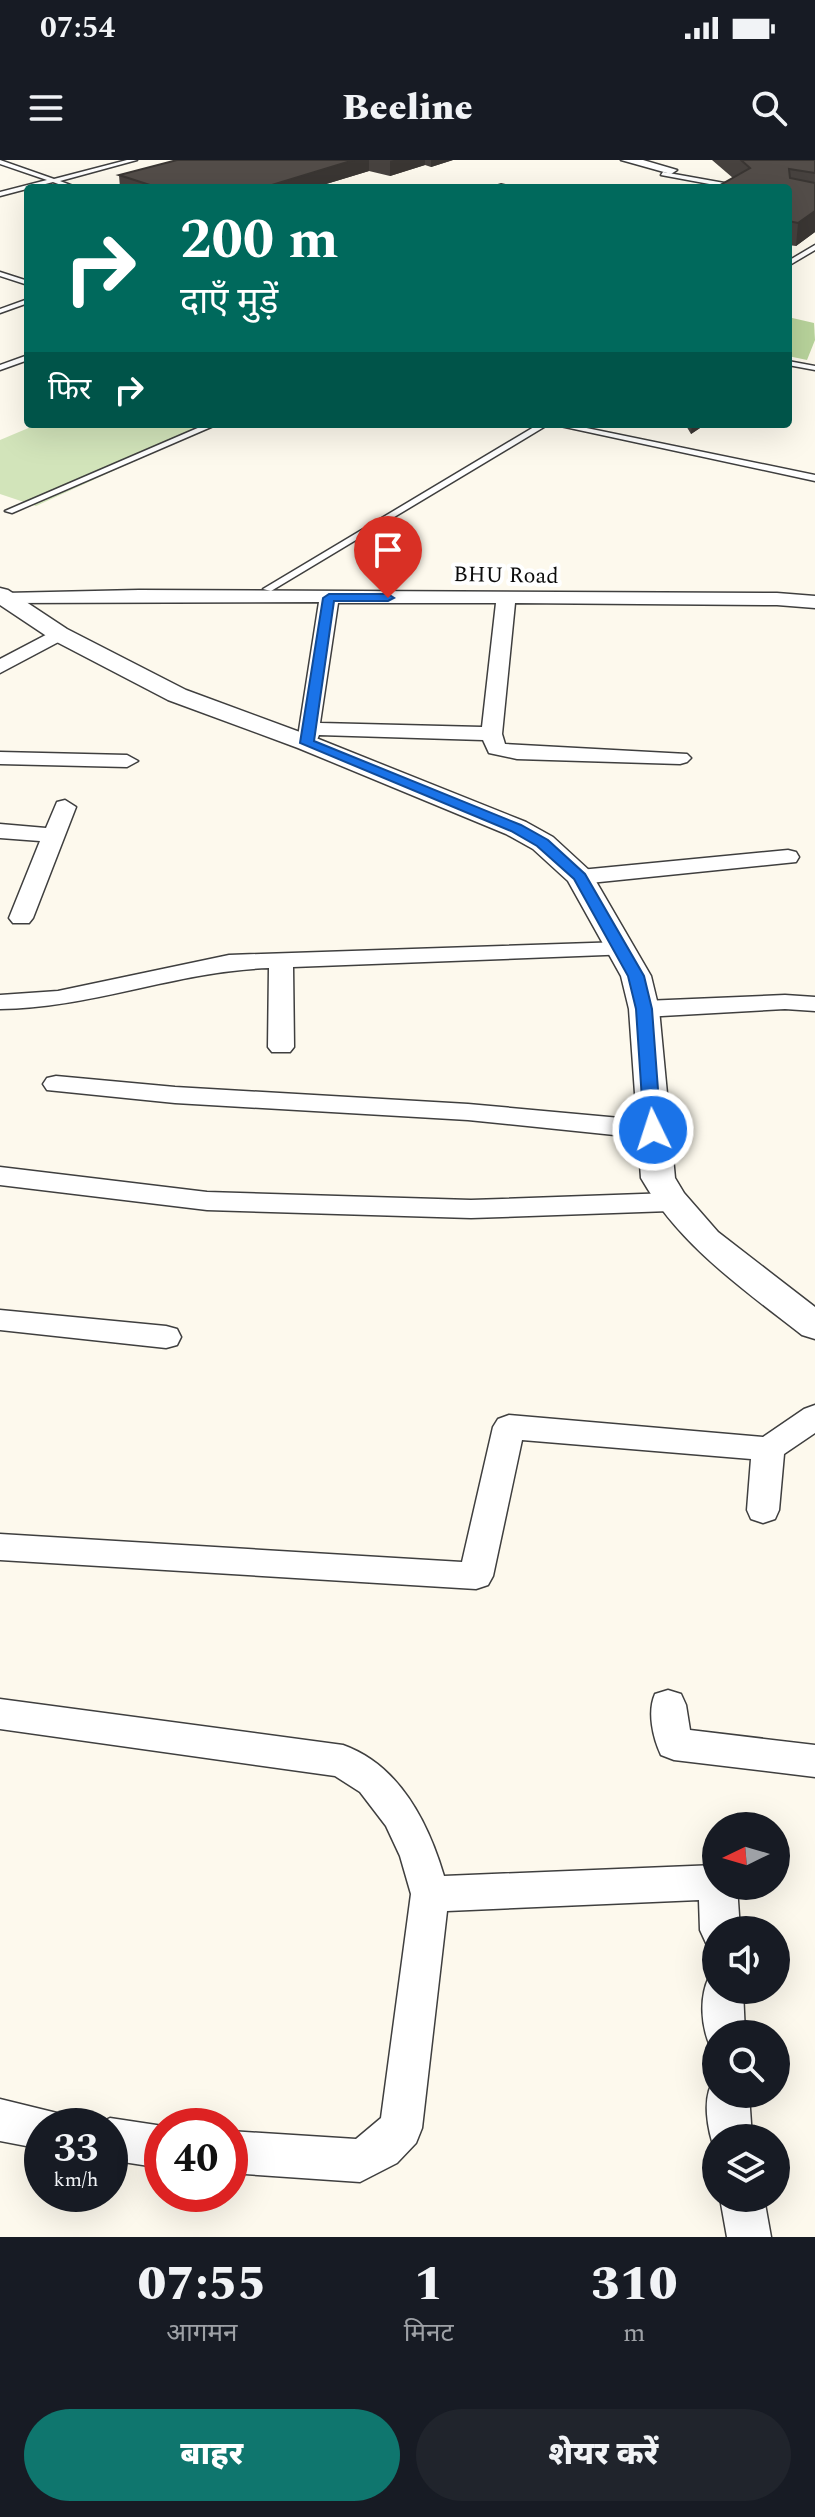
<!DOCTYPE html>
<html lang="hi">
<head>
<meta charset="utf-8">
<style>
	:root { --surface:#171b24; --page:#20242c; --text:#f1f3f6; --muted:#9ea1a6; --accent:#0f766e }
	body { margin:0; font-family:Spectral,"Noto Sans Devanagari",serif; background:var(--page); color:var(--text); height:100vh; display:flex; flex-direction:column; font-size:30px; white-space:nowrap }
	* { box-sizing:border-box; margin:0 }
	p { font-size:26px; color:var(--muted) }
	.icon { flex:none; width:44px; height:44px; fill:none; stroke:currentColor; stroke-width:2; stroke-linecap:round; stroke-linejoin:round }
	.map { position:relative; height:2077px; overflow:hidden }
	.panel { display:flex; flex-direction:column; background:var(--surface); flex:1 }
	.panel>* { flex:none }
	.banner { position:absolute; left:24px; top:24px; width:768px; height:244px; border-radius:8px; box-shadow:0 8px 32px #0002; background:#00695c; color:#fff; overflow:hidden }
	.needle { width:52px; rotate:265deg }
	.controls { position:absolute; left:702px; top:1652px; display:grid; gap:16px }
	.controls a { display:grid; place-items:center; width:88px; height:88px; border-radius:50%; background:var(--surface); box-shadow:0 8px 32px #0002; font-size:40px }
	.speed { position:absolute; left:24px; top:1948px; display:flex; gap:16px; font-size:40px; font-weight:700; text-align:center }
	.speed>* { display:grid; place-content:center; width:104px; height:104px; border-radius:50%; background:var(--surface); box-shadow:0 8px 32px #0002; line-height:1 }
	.speed small { font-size:20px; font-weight:400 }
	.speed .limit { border:12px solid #d22; background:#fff; color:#111 }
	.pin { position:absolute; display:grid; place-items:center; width:68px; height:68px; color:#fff; margin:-82px -34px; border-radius:50% 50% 50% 0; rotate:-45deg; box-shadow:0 0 8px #0007 }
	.pin .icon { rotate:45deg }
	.me { position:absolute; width:88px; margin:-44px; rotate:356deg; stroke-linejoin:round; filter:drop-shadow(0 0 6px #0008) }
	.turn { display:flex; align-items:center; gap:28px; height:168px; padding:0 24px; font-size:36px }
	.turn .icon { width:104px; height:104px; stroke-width:2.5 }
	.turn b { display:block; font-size:56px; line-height:68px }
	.then { display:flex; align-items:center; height:76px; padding:0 24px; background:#0003; gap:16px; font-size:30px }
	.eta { display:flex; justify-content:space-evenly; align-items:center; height:136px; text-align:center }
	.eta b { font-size:48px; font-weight:800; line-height:56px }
	.primary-button { display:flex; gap:16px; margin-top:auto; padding:16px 24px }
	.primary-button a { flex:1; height:92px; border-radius:48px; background:var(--accent); color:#fff; font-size:32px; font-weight:800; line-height:92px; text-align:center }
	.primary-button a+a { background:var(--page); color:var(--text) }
	.status { display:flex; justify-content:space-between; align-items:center; height:56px; padding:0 40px; background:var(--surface); direction:ltr }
	.status svg { height:22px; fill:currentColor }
	header { display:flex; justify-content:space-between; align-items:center; height:104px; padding:0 24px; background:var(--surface); font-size:36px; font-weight:800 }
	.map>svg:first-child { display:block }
</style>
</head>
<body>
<div class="status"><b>07:54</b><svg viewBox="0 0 49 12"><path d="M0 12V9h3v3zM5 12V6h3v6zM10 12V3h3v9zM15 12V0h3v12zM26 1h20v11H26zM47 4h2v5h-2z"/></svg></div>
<header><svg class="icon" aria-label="menu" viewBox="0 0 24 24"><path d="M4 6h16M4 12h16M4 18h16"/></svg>Beeline<svg class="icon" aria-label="search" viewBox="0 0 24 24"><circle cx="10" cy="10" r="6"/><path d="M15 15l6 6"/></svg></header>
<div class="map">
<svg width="815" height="2077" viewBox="0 0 815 2077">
	<rect width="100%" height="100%" fill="#fdf9ed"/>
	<path fill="#d2e4ba" d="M38 264H216L36 346 0 334V280Z"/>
	<path fill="#b8d39b" d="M788 157 814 163 815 180 807 200 788 196Z"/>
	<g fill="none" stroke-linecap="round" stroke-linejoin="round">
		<defs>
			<path id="service" d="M0 0 54 19 127 0H137L60 21 78 28H69L53 22 0 36V32L47 20 0 4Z
				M663 12 741 26 744 28H731L661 15Z
				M815 85V90L788 106V101Z
				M0 112 28 121V125L0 116Z
				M28 139V143L0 153V149Z
				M28 195V200L0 210V205Z
				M788 201 815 206V210L788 205Z
				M207 264H218L12 353 5 351Z
				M539 264H549L271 431 263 429Z
				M551 264H567L815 315V321Z"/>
			<path id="minor" d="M621 0H643L677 10 671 14Z
				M139 430 777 433 815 436V448L777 445 515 443 502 574 505 584 687 594 691 598 687 602 680 604 517 599 489 593 483 580 319 575 314 587H300L297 583 319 442 0 443V435L5 433ZM338 443H496L482 567 320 563Z
				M59 468 66 470 69 474 66 478 0 513V499Z
				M0 592 127 595 138 601 127 607 0 604Z
				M65 640 76 647 33 758 29 763H13L9 758 40 681 0 678V664L46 668 57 642Z
				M788 690 796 692 799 697 796 702 580 724 572 722 568 717 572 712 580 710Z
				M622 782 631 784 634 789 631 794 293 807 294 887 290 892H272L268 887 269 808C177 811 92 848 0 849V835L58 831 229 795Z
				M785 835 815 837V851L785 849 644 857 635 854 631 849 635 844 644 841Z
				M56 916 175 927 468 944 653 961 663 964 666 970 663 976 653 979 468 960 175 943 47 930 43 924 47 918Z
				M0 1007 207 1032 471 1040 670 1033 680 1035 684 1042 680 1049 670 1051 471 1058 207 1050 0 1025Z
				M0 1150 166 1166 177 1169 181 1177 177 1185 166 1188 0 1170Z
				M815 1245V1273L784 1294 779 1350 775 1359 763 1363 751 1359 747 1350 751 1299 522 1280 493 1416 488 1425 476 1429 0 1400V1374L462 1402 493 1267 498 1259 509 1255 763 1277 804 1249Z
				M668 1530 681 1534 686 1545 690 1570 815 1585V1617L674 1600 661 1595C653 1578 647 1552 655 1534Z
				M0 1539 343 1585C399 1605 428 1662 444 1716L716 1705V1726H737L740 1770H716V1787L706 1783 700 1770 699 1740 447 1751 422 1968 416 1983 397 2003 360 2022 230 2013V1971L356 1979 381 1958 411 1734 400 1696 386 1666 360 1632 335 1616 0 1569Z
				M716 1814V1830H743L745 1874H716V1890L711 1888C701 1867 699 1838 709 1817Z
				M716 1918V1934H749L752 1978H716V1993C708 1973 700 1935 716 1918Z
				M0 1939 57 1953 62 1966H42V1989L0 1981Z
				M110 1958 163 1966 162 2008 110 2000V1966H94Z
				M720 2038H764L771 2077H727Z"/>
			<path id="tertiary" d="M0 428 8 430 67 469 186 530 316 578 526 662 553 677 590 711 651 816 659 849 675 1018 684 1033 718 1072 815 1147V1179L802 1175C742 1128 680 1086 641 1018L629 849 621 816 568 721 533 689 506 674 298 588 168 540 51 479 0 445Z"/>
		</defs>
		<use href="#service" stroke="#3f3f3f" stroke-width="3"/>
		<use href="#minor" stroke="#3f3f3f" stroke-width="3"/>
		<use href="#tertiary" stroke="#3f3f3f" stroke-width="3"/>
		<use href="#service" fill="#fff" fill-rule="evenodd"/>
		<use href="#minor" fill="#fff" fill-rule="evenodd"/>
		<use href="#tertiary" fill="#fff" fill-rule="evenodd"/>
	</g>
	<path fill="#47423f" d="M177 0H453L431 7 425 5 390 16 369 11 313 28H120L119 15Z
		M712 0H815V72L796 86 788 85V28L733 18Z
		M685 264H706L691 274Z"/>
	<path fill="#3a3633" d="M354 0H369V11L313 28H262Z
		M394 0H425V5L390 16V1Z
		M431 0H453L431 7Z
		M815 51V72L796 86 798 63Z
		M692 264H706L691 274Z"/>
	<path fill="#534d49" stroke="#3a3633" stroke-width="2" d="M177 0H354L262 28H159L119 15Z
		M741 0H815V13L789 9 790 18 815 23V51L798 63 788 61V28H715L750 8Z
		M501 24 518 28H488Z"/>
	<path fill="#1a73e8" stroke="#114b97" stroke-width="2" d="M329 434H388L394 438 388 441H334L314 581 521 665 548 680 585 714 644 816 652 849 661 970 659 974H646L644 970 636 849 628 816 574 719 537 686 511 671 300 583 323 438Z"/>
	<g text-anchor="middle" stroke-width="8" stroke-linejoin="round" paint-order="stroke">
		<g font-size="22" fill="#0c0c0c" stroke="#fff">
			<text transform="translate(506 414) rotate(1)" y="8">BHU Road</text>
		</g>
	</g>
</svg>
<div class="controls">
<a><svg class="needle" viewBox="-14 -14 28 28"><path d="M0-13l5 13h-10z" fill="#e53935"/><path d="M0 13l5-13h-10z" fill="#9ea1a6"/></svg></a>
<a><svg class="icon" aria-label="sound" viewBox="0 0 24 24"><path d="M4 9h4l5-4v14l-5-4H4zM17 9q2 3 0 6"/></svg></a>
<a><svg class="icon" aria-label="search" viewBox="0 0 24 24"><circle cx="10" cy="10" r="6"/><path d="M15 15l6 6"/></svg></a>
<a><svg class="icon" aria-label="layers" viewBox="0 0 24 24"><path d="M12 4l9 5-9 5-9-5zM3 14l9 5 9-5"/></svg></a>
</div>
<div class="speed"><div>33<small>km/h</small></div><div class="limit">40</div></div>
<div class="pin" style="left:388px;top:438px;background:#d93025"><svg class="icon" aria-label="arrive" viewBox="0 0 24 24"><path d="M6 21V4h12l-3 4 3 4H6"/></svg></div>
<svg class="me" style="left:653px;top:970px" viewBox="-20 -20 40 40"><circle r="17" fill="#1a73e8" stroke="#fff" stroke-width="3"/><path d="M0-11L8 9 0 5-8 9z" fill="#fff"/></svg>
<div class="banner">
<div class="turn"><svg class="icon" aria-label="right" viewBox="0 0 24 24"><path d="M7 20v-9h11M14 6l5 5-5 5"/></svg><div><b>200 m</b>दाएँ मुड़ें</div></div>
<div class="then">फिर<svg class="icon" aria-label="right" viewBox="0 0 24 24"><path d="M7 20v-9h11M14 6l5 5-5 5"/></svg></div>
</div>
</div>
<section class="panel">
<div class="eta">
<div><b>07:55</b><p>आगमन</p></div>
<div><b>1</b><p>मिनट</p></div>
<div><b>310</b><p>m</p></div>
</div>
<div class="primary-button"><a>बाहर</a><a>शेयर करें</a></div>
</section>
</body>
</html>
